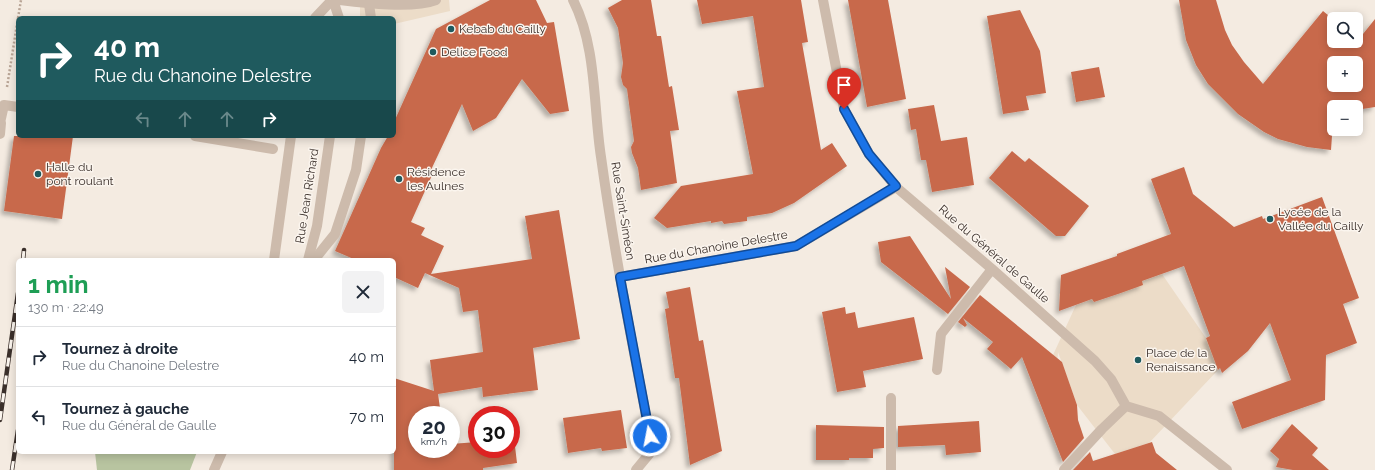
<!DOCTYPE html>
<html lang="fr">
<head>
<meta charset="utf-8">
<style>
	:root { --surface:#fff; --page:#f2f2f3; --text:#1f2937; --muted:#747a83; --line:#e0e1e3 }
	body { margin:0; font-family:Raleway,sans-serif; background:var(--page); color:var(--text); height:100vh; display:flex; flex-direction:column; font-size:15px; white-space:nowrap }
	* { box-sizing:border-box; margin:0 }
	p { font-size:13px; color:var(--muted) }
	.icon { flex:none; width:22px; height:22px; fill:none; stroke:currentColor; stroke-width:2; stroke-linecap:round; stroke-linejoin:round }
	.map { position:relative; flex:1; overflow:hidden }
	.drawer { position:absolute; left:16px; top:258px; width:380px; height:196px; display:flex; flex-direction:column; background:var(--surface); border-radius:6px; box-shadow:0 2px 10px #0003 }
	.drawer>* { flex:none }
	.top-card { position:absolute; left:16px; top:16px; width:380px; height:122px; border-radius:6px; box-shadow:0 2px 10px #0003; background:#1f5a5e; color:#fff; overflow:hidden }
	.tools { position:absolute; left:1327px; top:12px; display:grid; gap:8px }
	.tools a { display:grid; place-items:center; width:36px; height:36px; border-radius:6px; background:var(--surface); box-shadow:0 2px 10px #0003; font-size:20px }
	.speed { position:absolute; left:408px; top:406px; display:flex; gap:8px; font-size:20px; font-weight:700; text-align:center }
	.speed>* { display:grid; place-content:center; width:52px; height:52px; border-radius:50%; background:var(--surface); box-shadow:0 2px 10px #0003; line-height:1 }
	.speed small { font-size:10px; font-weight:400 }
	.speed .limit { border:6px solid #d22; background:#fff; color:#111 }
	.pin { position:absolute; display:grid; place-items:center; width:34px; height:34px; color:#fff; margin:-41px -17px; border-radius:50% 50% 50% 0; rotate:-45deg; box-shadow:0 0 4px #0007 }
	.pin .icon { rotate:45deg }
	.me { position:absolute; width:44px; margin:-22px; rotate:349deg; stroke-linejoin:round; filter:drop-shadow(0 0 3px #0008) }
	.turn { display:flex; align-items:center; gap:14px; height:84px; padding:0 12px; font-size:18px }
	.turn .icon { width:52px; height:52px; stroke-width:2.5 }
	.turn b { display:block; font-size:28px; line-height:34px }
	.lanes { display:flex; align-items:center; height:38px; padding:0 12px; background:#0003; justify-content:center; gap:20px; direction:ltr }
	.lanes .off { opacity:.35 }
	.round { display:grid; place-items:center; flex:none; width:42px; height:42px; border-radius:6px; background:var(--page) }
	.summary { display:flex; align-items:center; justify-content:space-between; height:68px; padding:0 12px }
	h1 { font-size:24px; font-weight:700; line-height:30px; color:#1e9e55 }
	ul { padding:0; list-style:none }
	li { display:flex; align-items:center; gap:12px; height:60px; padding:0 12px; border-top:1px solid var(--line) }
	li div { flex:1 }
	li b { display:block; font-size:15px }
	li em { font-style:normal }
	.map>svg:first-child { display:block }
</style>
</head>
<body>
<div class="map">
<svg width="1375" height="470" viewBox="0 0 1375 470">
	<defs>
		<filter id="shadow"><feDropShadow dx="-3.5" dy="3.5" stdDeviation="2" flood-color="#0004"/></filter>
	</defs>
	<rect width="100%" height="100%" fill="#f4ebe1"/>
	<path fill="#b8c4a0" d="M95 452H197L190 470H97Z"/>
	<path fill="#ecdcc8" d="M360 0H449L450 11 394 24V18H360Z
		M1162 274 1206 338 1218 370 1149 443 1115 454 1077 405 1058 352 1057 366 1053 355 1076 305 1092 299 1094 302 1118 294 1142 281Z"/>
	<path fill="#c8694b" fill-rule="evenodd" filter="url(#shadow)" d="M490 0H536L547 23 554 22 569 111 550 114 522 79 496 118 473 131 462 104 430 172 433 173 411 222 425 228 421 235 444 246 431 274 532 259 525 216 559 210 580 339 533 348 538 390 483 397 482 387 438 394 441 415H417V449H451V444L477 442V449H511V439L514 438 517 463 483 468V470H394V378L434 391 430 360 483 352 478 310 463 312 459 288 425 273 418 288 394 277V260H356L335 251 381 148 388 136H394V122L436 29Z
		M622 0H651L657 36H661L669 87 672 86 679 130 670 131 677 183 641 190 638 168 632 153 631 147 634 141 627 89 623 85 621 77 623 63 618 28 608 8Z
		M697 0H801L808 42 802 43 821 150 832 143 847 166 794 203 772 213 747 217V221L724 224 722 221 711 223V221L667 228 654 218 681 186 753 174 737 91 764 87 753 16 702 24Z
		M848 0H888L906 99 867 107Z
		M1179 0H1216L1225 30 1232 45 1244 62 1263 84 1323 11 1334 20V41H1356V37L1359 39 1375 19V107L1356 110V107H1334L1331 150 1307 147 1278 139 1264 132 1238 114 1208 84 1196 65 1186 40ZM1334 63H1356V85H1334Z
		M1020 10 1040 51 1046 93 1026 96 1029 110 1003 114 987 16Z
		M1099 67 1105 97 1076 102 1071 72Z
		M934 105 941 141 967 137 974 185 932 192 926 160H921L916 129 911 130 908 109Z
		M14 136H73L62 219 4 211Z
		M1012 151 1025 162 1029 158 1089 206 1065 236H1056L989 178Z
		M1184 167 1193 194 1234 227 1262 216 1263 219 1322 197 1359 298 1343 304 1357 343 1326 355 1325 400 1242 429 1232 402 1291 380 1270 323 1248 351 1222 373 1220 368 1218 370 1206 338 1210 336 1184 266 1142 281 1143 285 1118 294 1094 302 1092 299 1059 311 1061 275 1117 256V254L1171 234 1151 179Z
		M910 236 951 299 945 267 970 287 948 314 881 262 878 242Z
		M690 287 699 341 703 340 722 451 690 465 679 378H675L665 309 669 308 666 292Z
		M980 295 1062 362 1077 405 1078 420 1084 438 1063 462 1022 357 1011 369 987 349 993 342 963 318 967 325 965 327 958 322Z
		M845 307 846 314 855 312 858 328 914 317 923 359 863 371 866 387 837 392 822 312Z
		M621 410 627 448 602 451 601 448 568 453 563 418Z
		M979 421 981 452 946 455 945 445 898 447V426Z
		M1292 424 1318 448 1312 455 1329 470H1293L1276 467 1279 459 1270 451Z
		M816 425 884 427V448L873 449V458H849V460H816Z
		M1152 442 1156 453 1177 470H1073L1090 452 1093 461Z"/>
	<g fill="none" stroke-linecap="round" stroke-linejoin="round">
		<path stroke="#b9a596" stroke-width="2.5" stroke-dasharray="2 2" stroke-linecap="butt" d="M18 18 21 0
			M7 87 18 18"/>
		<path stroke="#cdbbac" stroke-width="10" d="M369 4 371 18
			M315 18 332 0
			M274 260 291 136
			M314 260 335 234 356 170 361 136"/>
		<path stroke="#cdbbac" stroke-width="10" d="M0 123 4 105 18 107
			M0 134 1 123
			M195 136 273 149"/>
		<path stroke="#cdbbac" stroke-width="10" d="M573 0C597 47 593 105 601 157 614 251 632 343 650 436V453L636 470
			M823 0 844 109 869 154 896 187 992 269 1095 361 1111 379 1126 406 1159 416 1227 470
			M620 277 796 246 896 187
			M937 370 941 334 992 269
			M891 398V470
			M1064 470 1102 429 1126 406"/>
		<path stroke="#cdbbac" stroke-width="10" d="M333 0 339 18
			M339 0C364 3 413 9 436 0
			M308 260 317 226 330 136
			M214 470 222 452"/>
		<defs>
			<path id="rail" d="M23 260 24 250
				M0 420 18 293
				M12 470 18 430"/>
		</defs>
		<use href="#rail" stroke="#3b302b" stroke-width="4.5"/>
		<use href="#rail" stroke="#fbf5ee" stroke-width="3" stroke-dasharray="9" stroke-linecap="butt"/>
	</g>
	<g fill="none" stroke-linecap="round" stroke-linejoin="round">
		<defs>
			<path id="route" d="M650 436 620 277 796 246 896 186 869 154 844 109"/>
		</defs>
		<use href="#route" stroke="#114b97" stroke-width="10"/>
		<use href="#route" stroke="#1a73e8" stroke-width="7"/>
	</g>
	<g fill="#1f5a5e" stroke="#fbf5ee" stroke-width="1.5">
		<circle cx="451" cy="29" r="4"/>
		<circle cx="433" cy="52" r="4"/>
		<circle cx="38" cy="174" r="4"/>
		<circle cx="399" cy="179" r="4"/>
		<circle cx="1270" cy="219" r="4"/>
		<circle cx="1138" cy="360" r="4"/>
	</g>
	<g text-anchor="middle" stroke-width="3" stroke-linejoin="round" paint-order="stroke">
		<g font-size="12" fill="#3b302b" stroke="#fbf5ee" text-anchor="start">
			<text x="459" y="33">Kebab du Cailly</text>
			<text x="441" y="56">Delice Food</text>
			<text x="46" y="171">Halle du<tspan x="46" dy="14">pont roulant</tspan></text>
			<text x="407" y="176">Résidence<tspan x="407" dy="14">les Aulnes</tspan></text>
			<text x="1278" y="216">Lycée de la<tspan x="1278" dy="14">Vallée du Cailly</tspan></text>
			<text x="1146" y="357">Place de la<tspan x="1146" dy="14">Renaissance</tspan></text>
		</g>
		<g font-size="12" fill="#3b302b" stroke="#fbf5ee">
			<text transform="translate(307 196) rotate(-81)" y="4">Rue Jean Richard</text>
			<text transform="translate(623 211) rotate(81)" y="4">Rue Saint-Siméon</text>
			<text transform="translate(716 247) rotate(-10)" y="4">Rue du Chanoine Delestre</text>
			<text transform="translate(994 254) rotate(41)" y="4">Rue du Général de Gaulle</text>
		</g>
	</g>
</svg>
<div class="tools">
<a><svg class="icon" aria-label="search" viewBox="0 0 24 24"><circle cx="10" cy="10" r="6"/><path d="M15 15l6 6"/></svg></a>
<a>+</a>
<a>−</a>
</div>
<div class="speed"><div>20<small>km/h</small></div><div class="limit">30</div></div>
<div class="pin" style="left:844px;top:109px;background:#d93025"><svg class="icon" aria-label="arrive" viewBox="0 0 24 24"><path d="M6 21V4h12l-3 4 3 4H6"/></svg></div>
<svg class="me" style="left:650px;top:436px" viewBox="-20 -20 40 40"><circle r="17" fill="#1a73e8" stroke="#fff" stroke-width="3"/><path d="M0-11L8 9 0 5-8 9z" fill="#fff"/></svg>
<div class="top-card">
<div class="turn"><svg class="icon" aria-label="right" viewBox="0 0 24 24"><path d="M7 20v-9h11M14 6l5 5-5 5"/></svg><div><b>40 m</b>Rue du Chanoine Delestre</div></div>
<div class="lanes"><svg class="icon off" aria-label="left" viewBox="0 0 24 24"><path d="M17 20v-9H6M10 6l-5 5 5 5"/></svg><svg class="icon off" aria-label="ahead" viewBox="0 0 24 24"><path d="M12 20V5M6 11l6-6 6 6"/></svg><svg class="icon off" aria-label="ahead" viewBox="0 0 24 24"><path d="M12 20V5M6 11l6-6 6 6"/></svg><svg class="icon" aria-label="right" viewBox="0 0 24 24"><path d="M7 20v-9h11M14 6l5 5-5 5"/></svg></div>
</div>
<section class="drawer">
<div class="summary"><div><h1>1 min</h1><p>130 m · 22:49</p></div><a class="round"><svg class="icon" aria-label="close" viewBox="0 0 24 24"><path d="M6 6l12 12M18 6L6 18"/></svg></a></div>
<ul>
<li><svg class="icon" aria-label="right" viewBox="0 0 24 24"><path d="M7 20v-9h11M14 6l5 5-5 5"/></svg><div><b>Tournez à droite</b><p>Rue du Chanoine Delestre</p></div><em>40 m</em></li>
<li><svg class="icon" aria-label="left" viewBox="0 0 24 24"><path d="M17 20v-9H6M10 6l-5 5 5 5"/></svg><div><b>Tournez à gauche</b><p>Rue du Général de Gaulle</p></div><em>70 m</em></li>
</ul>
</section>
</div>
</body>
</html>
